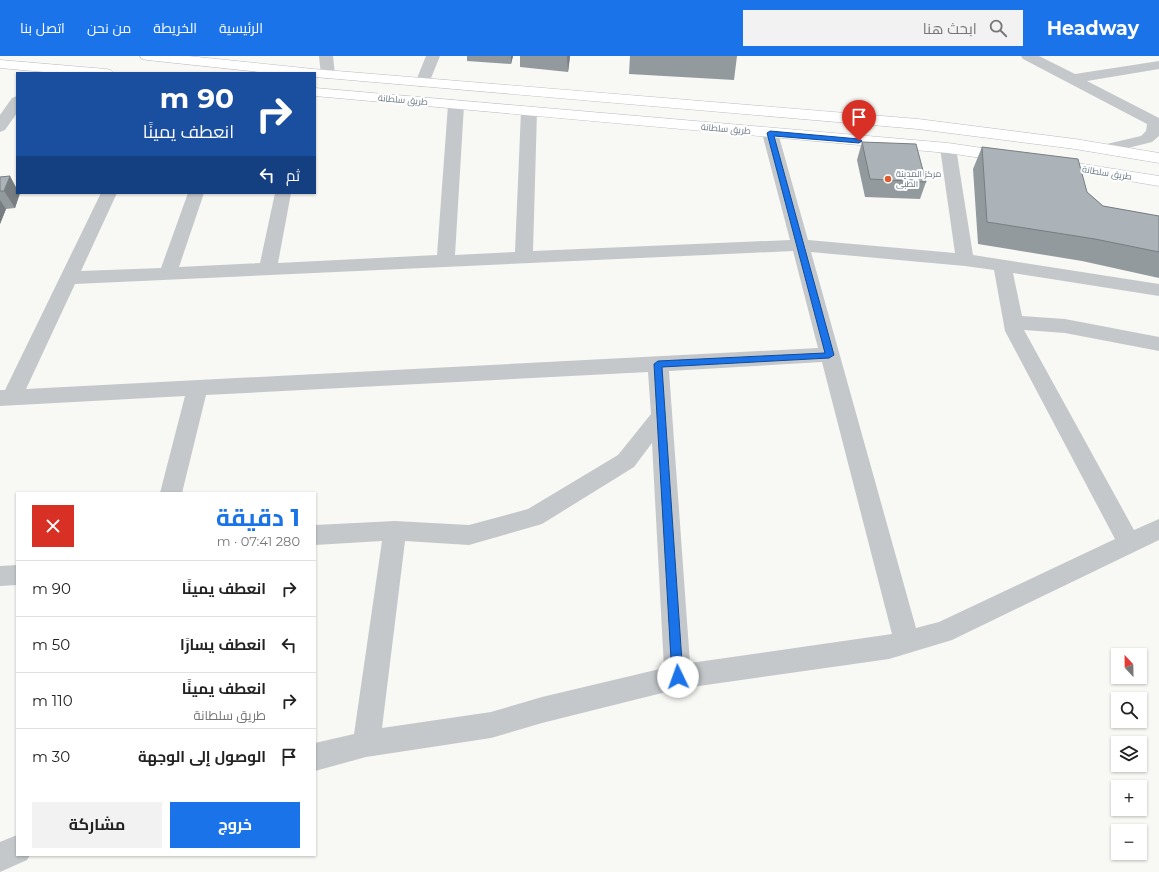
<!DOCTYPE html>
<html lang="ar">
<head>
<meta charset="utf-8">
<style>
	:root { --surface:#fff; --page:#f2f2f2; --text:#222; --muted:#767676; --line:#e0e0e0; --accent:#1a73e8 }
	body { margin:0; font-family:Montserrat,Cairo,sans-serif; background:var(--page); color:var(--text); direction:rtl; height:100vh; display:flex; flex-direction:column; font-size:15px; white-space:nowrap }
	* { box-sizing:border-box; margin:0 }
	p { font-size:13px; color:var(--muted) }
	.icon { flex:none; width:22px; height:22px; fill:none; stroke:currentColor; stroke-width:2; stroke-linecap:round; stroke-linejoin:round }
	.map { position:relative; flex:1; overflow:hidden; direction:ltr }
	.panel { position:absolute; left:16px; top:436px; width:300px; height:364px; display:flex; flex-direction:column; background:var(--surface); border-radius:0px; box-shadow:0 1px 3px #0004; direction:rtl }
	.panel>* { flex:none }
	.banner { position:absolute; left:16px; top:16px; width:300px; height:122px; border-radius:0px; box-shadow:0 1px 3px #0004; direction:rtl; background:#1a4fa0; color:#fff; overflow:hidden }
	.needle { width:26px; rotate:338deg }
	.tools { position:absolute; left:1111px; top:592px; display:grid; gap:8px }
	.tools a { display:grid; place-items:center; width:36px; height:36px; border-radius:0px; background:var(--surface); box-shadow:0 1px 3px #0004; font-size:20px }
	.pin { position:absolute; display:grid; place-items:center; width:34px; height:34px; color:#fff; margin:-41px -17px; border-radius:50% 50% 50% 0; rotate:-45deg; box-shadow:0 0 4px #0007 }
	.pin .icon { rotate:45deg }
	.me { position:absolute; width:44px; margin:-22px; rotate:357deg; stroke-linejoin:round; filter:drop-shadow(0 0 3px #0008) }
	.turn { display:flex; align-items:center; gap:14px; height:84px; padding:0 16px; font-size:18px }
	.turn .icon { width:52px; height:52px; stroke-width:2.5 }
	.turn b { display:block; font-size:28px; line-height:34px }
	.then { display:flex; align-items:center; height:38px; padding:0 16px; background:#0003; gap:8px; font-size:15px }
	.round { display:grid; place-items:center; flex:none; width:42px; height:42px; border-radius:0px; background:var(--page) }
	.head { display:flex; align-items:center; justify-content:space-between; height:68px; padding:0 16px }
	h1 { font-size:24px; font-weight:700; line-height:30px; color:var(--accent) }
	.action { display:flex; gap:8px; margin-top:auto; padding:8px 16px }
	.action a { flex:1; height:46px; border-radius:0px; background:var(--accent); color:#fff; font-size:16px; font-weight:700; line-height:46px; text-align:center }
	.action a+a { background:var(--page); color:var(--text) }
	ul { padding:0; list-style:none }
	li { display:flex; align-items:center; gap:12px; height:56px; padding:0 16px; border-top:1px solid var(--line) }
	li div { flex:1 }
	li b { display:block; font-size:15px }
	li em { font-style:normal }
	header { display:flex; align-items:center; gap:24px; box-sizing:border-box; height:56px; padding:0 20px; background:var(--accent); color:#fff }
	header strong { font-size:19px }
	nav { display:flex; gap:22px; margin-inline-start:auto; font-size:14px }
	.search { width:280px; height:36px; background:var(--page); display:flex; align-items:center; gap:10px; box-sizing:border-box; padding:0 14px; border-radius:0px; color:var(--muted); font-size:15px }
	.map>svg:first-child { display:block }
</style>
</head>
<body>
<header>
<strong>Headway</strong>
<div class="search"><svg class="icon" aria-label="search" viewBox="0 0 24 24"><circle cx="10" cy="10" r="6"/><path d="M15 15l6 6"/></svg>ابحث هنا</div>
<nav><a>الرئيسية</a><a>الخريطة</a><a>من نحن</a><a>اتصل بنا</a></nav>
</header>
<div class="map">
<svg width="1159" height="816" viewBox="0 0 1159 816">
	<rect width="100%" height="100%" fill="#f8f8f5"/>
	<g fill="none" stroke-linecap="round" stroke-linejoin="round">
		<defs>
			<path id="major" d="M140 0H188L313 13 918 63 1075 83 1159 97V107L1075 93 918 73 315 21V17H269L147 4 142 3Z
				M0 4 106 13 111 14 113 17H55L0 12Z
				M315 32 948 87 1009 96 1015 98 1017 101 1015 104 1009 106 948 97 315 40Z
				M1051 103 1159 120V130L1045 111 1043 108 1045 105Z"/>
		</defs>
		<use href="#major" stroke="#b7bbbf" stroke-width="1"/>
		<path fill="#c4c8cb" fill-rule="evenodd" d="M319 0H333L335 19 333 22 328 23 323 22 321 19Z
			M426 0H440L429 27 427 30 422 31 417 30 415 27Z
			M1021 0H1039L1075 18 1159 5V13L1087 25 1159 62V80L1152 86 1104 98 1098 96 1096 93 1098 90 1141 80 1146 75 1147 68 1023 3Z
			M17 40V57L5 74 0 76V59L12 42Z
			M456 44 461 46 464 49 455 199 515 196 521 55 524 52 529 50 534 52 537 55 533 195 790 184 762 77 764 74 770 72 776 74 778 77 808 184 955 197 940 92 942 89 948 87 954 89 956 92 973 199 1159 228V240L1013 217 1022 260 1065 263 1159 281V295L1065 277 1024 274 1134 474 1159 463V484L952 584 889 603 678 633 542 667 491 682 366 701 315 715V687L354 678 382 485 315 489V469L395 465 469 469 528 453 618 399 651 358 648 316 206 339 182 437H160L185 340 0 350V334H5L101 137H117L81 215 161 212 188 137H204L179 211 260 207 275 137H291L278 207 437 199 448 49 451 46ZM793 195 818 292 26 333 75 228ZM811 196 965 210 994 214 1005 275 1115 483 939 566 916 572ZM822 306 892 578 690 607 669 315ZM652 387 664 612 542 641 491 656 382 672 405 485 469 489 542 468 634 411Z
			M17 509V529L0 530V510Z
			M17 779V799H30L27 804 0 816V786Z"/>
		<use href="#major" fill="#fff" fill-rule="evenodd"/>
	</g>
	<path fill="#939a9e" d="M467 0H513L511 8 467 5Z
		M520 0H570L568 16 520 11Z
		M630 0H737L734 24 629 18Z
		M862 86 926 126 920 143 865 141 857 104Z
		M982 91 1087 136 1103 150 1159 160V222L1082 205 978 188 973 113Z
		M0 121 17 133 20 137 15 152 6 153 0 168Z"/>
	<path fill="#787d81" d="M511 0H513L511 8Z
		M567 0H570L568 16Z
		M10 120 17 133V137H20L15 152 4 135Z
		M0 144 6 153 0 168Z"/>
	<path fill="#abb3b8" stroke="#787d81" d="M862 86 916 88 926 126 870 123Z
		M982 91 1078 103 1087 136 1103 150 1159 160V196L1095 183 987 166Z
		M10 120 4 135H0V121Z"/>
	<path fill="#1a73e8" stroke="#114b97" d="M770 75 859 83 862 85 859 87 774 80 834 299 829 302 662 311 683 621 682 624 678 626 674 624 672 621 654 308 658 305 825 297 767 77Z"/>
	<circle fill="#df5a2e" stroke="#fff" stroke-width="1.5" cx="888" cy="123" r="4"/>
	<g text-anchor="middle" stroke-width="4" stroke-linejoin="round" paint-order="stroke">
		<g font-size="9" fill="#687886" stroke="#fff">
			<text transform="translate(403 44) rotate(5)" y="3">طريق سلطانة</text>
			<text transform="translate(726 73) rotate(5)" y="3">طريق سلطانة</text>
			<text transform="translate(1107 117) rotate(9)" y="3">طريق سلطانة</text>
		</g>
		<g font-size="9" fill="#687886" stroke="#fff" text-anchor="start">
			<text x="896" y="121">مرکز المدینة<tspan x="896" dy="10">الطبی</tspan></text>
		</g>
	</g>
</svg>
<div class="tools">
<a><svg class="needle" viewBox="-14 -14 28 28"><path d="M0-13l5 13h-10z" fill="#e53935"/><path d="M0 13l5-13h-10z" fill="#767676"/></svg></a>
<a><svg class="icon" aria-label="search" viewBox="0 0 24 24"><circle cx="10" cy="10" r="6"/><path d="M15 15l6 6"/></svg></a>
<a><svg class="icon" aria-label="layers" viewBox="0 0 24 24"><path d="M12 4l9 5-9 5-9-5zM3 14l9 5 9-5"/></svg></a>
<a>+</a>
<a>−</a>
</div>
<div class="pin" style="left:859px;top:85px;background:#d93025"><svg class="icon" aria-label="arrive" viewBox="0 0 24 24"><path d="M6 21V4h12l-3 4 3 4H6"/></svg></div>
<svg class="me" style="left:678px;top:621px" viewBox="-20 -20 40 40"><circle r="19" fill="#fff"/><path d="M0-13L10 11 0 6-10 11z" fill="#1a73e8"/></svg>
<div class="banner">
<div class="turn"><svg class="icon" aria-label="right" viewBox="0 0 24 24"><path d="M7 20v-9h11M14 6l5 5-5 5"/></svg><div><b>90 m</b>انعطف يمينًا</div></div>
<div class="then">ثم<svg class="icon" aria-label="left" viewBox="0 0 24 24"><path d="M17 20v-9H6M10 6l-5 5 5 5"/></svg></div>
</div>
<section class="panel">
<div class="head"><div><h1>1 دقيقة</h1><p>280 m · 07:41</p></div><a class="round" style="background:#d93025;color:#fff"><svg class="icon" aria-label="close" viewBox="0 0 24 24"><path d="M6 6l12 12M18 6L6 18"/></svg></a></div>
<ul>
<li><svg class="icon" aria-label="right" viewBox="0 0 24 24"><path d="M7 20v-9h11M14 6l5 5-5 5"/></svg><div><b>انعطف يمينًا</b></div><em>90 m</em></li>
<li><svg class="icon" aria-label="left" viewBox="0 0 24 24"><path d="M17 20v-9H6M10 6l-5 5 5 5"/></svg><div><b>انعطف يسارًا</b></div><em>50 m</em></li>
<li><svg class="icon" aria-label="right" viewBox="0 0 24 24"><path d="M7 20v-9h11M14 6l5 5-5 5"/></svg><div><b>انعطف يمينًا</b><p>طريق سلطانة</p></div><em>110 m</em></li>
<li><svg class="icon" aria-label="arrive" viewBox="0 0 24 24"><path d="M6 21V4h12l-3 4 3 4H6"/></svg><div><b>الوصول إلى الوجهة</b></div><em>30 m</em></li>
</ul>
<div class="action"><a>خروج</a><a>مشاركة</a></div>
</section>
</div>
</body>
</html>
